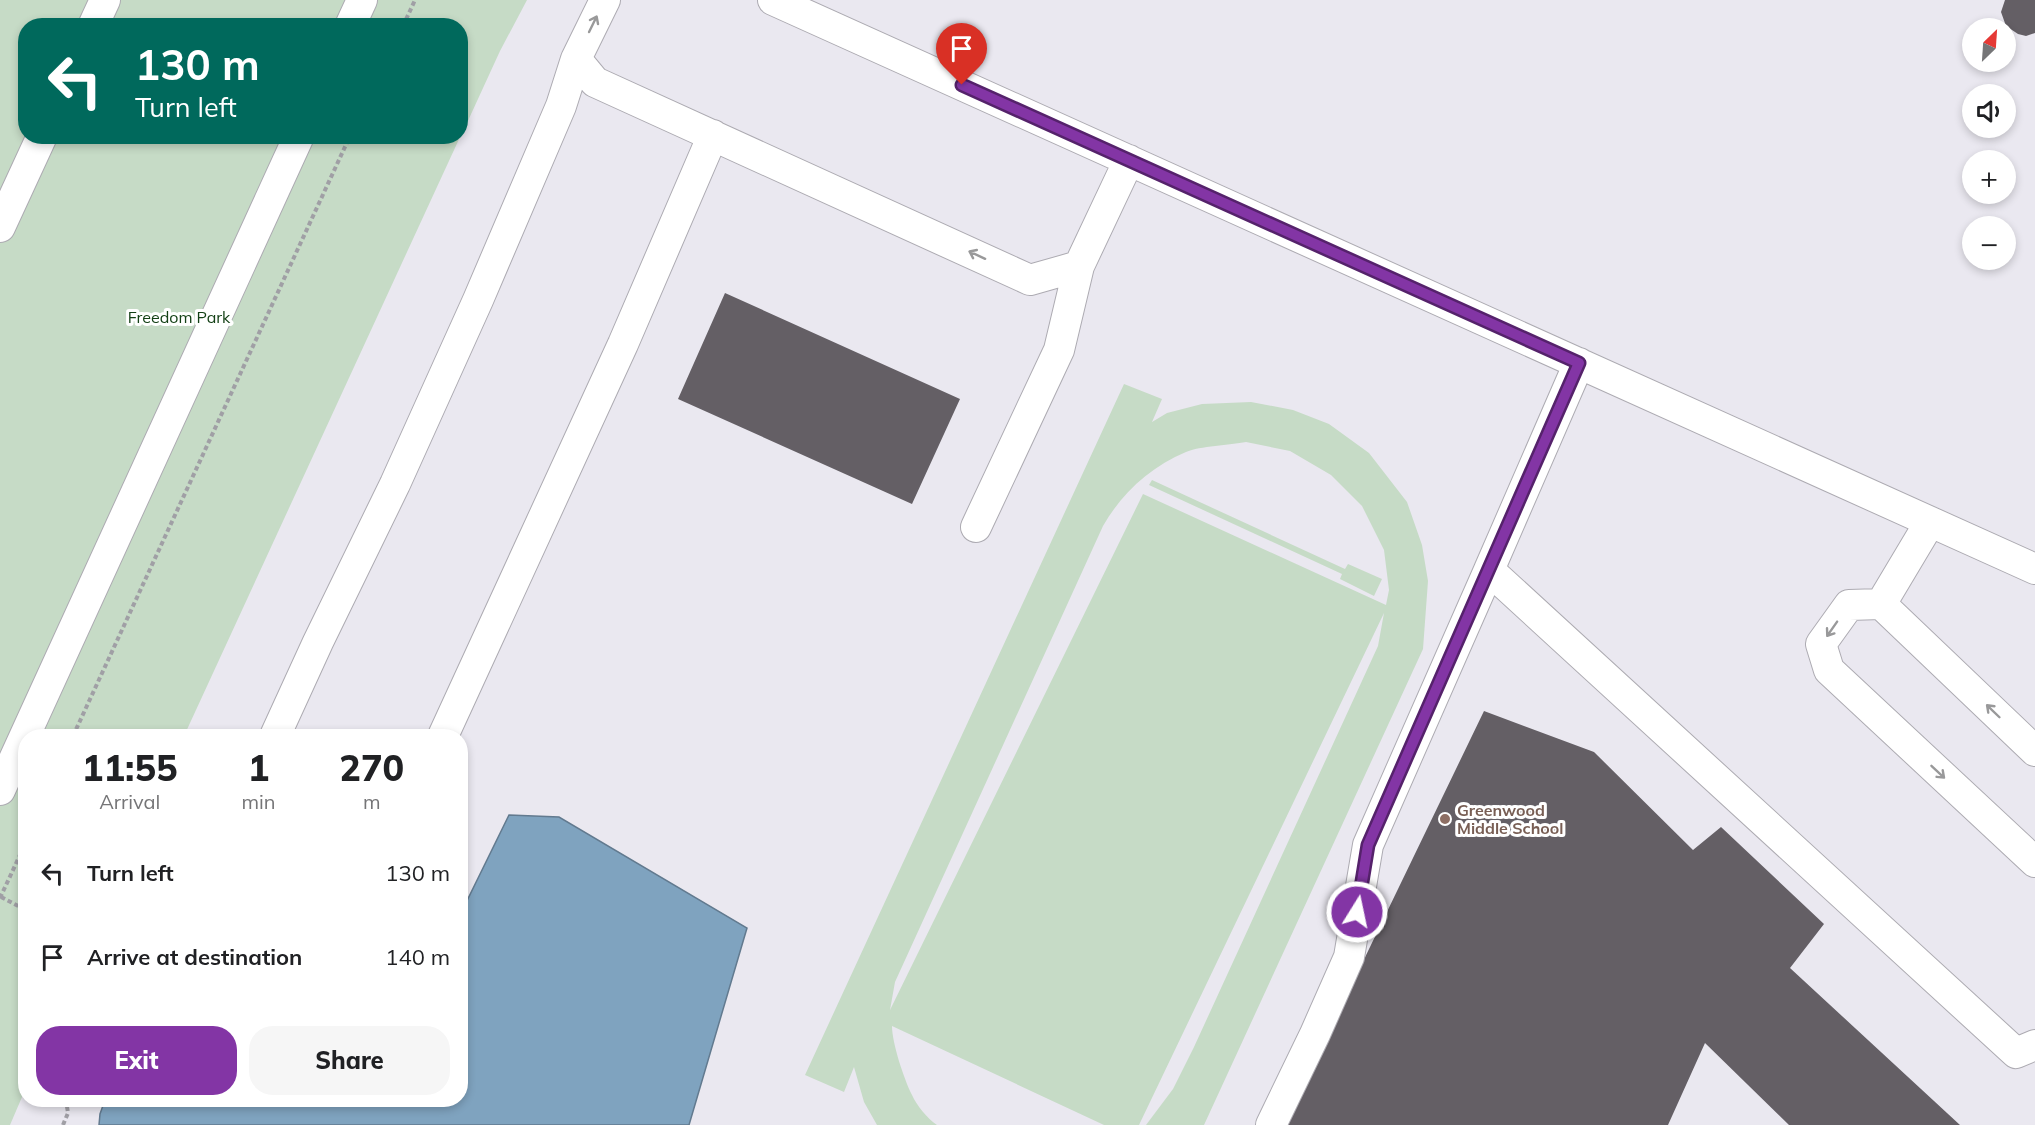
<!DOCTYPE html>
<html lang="en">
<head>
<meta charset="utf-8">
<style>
	:root { --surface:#fff; --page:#f6f6f6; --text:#202124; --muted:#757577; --accent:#8335a5 }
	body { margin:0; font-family:Mulish,sans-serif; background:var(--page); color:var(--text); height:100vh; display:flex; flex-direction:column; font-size:22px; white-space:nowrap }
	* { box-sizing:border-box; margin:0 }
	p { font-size:20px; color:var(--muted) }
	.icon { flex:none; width:33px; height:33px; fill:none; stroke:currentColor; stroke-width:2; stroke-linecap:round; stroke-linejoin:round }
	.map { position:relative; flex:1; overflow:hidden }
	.sheet { position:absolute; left:18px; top:729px; width:450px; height:378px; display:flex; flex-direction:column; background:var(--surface); border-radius:24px; box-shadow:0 3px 9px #0003 }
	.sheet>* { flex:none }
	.guide { position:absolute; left:18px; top:18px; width:450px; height:126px; border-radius:24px; box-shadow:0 3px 9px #0003; background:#00695c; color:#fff; overflow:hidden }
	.needle { width:39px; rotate:25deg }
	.tools { position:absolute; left:1962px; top:18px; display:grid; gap:12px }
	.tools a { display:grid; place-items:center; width:54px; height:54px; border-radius:50%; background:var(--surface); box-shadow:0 3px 9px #0003; font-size:30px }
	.pin { position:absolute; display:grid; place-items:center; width:51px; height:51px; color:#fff; margin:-62px -26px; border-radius:50% 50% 50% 0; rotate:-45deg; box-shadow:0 0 6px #0007 }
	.pin .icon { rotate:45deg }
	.me { position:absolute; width:66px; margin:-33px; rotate:10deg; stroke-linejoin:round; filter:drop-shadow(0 0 4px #0008) }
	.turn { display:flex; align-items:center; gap:21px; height:126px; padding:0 18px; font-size:27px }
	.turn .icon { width:78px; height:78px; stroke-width:2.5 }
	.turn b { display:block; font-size:42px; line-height:51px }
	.eta { display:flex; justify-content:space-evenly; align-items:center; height:102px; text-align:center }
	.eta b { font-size:36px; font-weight:800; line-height:42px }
	.button { display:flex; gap:12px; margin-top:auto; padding:12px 18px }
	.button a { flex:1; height:69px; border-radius:24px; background:var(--accent); color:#fff; font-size:24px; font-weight:800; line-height:69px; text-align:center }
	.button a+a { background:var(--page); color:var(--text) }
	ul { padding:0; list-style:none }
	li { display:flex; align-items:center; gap:18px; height:84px; padding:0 18px }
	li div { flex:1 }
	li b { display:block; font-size:22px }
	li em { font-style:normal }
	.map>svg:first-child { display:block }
</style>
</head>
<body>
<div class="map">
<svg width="2035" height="1125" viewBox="0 0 2035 1125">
	<rect width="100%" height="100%" fill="#eae8f0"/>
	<path fill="#c6dbc6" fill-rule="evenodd" d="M0 0H527L500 51 461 136 460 26H26V136L460 137 184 736H26L25 1090 10 1125H0Z
		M1124 384 1162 399 1152 422 1167 413 1202 404 1251 402 1293 410 1329 424 1369 453 1407 502 1422 545 1428 581 1423 649 1204 1125H1146L1173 1089 1194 1047 1378 646 1384 613 1139 1125H1104L892 1026C892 1043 904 1079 912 1095 917 1106 927 1118 937 1125H877L864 1102 854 1067 844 1092 805 1075ZM1246 442 1290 451 1331 475 1362 506 1384 550 1389 590 1386 605 1143 494 890 1010 895 982 1103 526C1122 493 1150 467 1186 452 1200 446 1230 445 1246 442Z
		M1152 480 1345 569 1348 564 1382 579 1374 596 1340 579 1342 574 1149 485Z"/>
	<path fill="#7fa3bf" stroke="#627a8f" stroke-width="1.5" d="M509 815 559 817 747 928 689 1125H99L100 1114 105 1100H460L461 913Z"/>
	<path fill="#645f65" d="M2005 0H2035V33L2026 36 2018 34 2006 26 2001 12Z
		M725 293 960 399 912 504 678 399Z
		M1484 711 1594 752 1693 850 1721 827 1824 924 1790 968 1960 1125H1789L1705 1043 1668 1125H1284Z"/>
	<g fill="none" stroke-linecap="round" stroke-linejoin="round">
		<defs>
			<path id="minor" d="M605 0 576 59 595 82 1030 280 1079 266 1129 160
				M773 0 2035 569
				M93 26 105 0
				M350 26 362 0
				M0 227 42 136
				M1579 363 1489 570 2016 1053 2035 1045
				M976 527 1059 350 1079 266
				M1881 604 1930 522
				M275 736 318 642 395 484 478 300 561 106 576 59
				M443 736 623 344 713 135
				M2035 751 1881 604 1849 605 1821 644 1829 670 2035 862
				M0 790 299 136
				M1271 1125 1315 1034 1349 957 1368 845 1489 570"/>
		</defs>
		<use href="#minor" stroke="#adabb2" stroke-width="32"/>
		<path stroke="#a09fa5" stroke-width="4" stroke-dasharray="4.5 3" stroke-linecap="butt" d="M403 26 415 0
			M73 736 350 136
			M1 897 26 910
			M0 898 26 842
			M63 1125 68 1113 66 1100"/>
		<use href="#minor" stroke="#fff" stroke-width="30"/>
	</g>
	<defs><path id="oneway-shaft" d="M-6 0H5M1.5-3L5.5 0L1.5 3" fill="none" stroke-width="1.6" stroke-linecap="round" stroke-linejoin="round" transform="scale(1.5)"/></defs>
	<g stroke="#99999a">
		<use href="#oneway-shaft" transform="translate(593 24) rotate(-64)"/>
		<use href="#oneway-shaft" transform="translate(977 255) rotate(-155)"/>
		<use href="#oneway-shaft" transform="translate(1832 629) rotate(125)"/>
		<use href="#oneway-shaft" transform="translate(1993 711) rotate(-136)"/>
		<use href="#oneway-shaft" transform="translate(1938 772) rotate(43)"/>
	</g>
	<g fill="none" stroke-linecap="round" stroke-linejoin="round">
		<defs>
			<path id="route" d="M962 85 1579 363 1368 845 1357 912"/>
		</defs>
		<use href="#route" stroke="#55226b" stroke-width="15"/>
		<use href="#route" stroke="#8335a5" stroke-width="10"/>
	</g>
	<circle fill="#8d6e63" stroke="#fff" stroke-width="2" cx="1445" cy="819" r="6"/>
	<g text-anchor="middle" stroke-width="6" stroke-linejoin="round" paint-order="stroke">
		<g font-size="16" fill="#134015" stroke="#fff">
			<text x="179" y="323">Freedom Park</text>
		</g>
		<g font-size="16" font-weight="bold" fill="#785e54" stroke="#fff" text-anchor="start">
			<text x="1457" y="816">Greenwood<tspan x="1457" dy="18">Middle School</tspan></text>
		</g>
	</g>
</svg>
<div class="tools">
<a><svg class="needle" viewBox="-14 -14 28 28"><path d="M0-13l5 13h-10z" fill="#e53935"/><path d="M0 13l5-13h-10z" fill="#757577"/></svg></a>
<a><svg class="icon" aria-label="sound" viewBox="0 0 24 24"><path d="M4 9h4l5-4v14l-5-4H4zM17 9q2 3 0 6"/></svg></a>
<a>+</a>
<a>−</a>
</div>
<div class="pin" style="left:962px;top:85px;background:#d93025"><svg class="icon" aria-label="arrive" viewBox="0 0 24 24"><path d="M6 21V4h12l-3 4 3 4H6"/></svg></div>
<svg class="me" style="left:1357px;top:912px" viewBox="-20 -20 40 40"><circle r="17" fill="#8335a5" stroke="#fff" stroke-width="3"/><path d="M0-11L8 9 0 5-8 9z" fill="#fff"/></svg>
<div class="guide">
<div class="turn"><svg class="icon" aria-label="left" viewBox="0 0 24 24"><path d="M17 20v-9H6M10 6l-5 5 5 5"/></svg><div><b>130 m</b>Turn left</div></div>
</div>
<section class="sheet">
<div class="eta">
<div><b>11:55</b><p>Arrival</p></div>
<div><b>1</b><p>min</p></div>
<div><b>270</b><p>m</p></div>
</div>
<ul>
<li><svg class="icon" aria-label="left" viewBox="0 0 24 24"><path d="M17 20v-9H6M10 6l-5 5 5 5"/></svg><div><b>Turn left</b></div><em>130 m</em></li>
<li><svg class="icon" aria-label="arrive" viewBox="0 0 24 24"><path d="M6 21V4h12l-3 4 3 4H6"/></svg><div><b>Arrive at destination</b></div><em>140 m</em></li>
</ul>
<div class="button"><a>Exit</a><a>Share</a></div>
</section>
</div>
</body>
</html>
